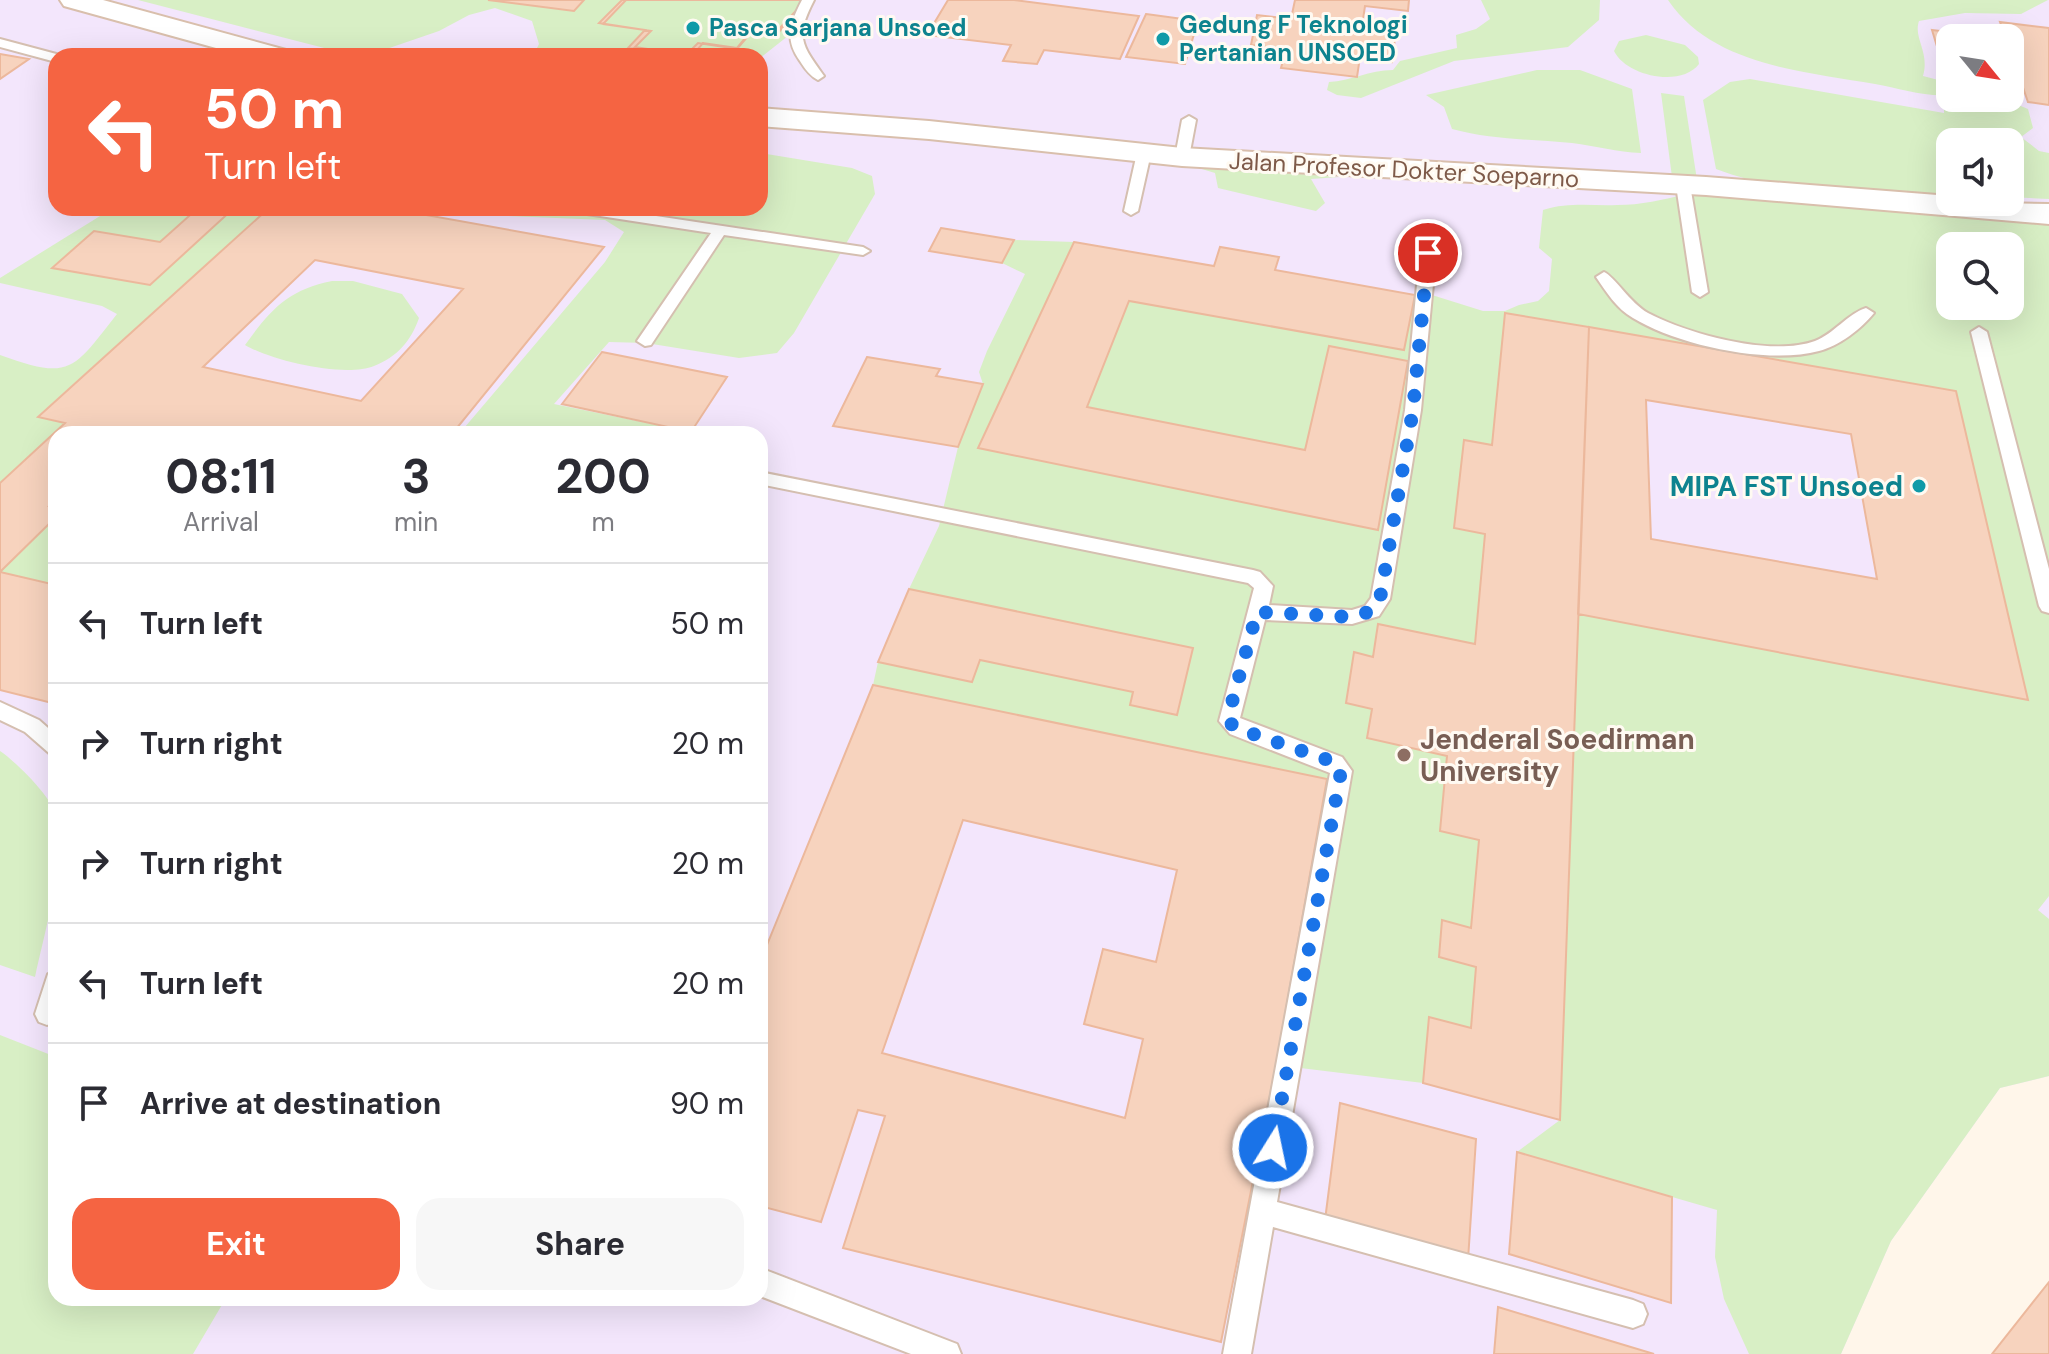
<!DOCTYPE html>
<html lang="en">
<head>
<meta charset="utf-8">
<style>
	:root { --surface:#fff; --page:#f7f7f7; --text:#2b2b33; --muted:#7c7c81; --line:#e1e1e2; --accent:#f56442 }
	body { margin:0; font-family:"DM Sans",sans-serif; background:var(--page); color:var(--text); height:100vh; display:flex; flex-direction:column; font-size:30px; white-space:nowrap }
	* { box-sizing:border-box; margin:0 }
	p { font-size:26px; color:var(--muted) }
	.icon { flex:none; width:44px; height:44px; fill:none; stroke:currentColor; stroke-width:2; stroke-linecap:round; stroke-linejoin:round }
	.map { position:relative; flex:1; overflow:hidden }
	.drawer { position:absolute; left:48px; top:426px; width:720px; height:880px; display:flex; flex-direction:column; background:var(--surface); border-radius:24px; box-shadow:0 8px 32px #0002 }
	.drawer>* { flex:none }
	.top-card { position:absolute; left:48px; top:48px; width:720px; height:168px; border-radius:24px; box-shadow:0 8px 32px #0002; background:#f56442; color:#fff; overflow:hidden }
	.needle { width:52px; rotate:120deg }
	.fabs { position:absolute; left:1936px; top:24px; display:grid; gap:16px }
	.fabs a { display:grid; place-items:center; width:88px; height:88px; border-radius:16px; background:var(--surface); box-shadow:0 8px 32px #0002; font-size:40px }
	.pin { position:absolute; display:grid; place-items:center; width:68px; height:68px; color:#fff; margin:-34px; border:4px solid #fff; border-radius:50%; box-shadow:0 2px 8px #0007 }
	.me { position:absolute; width:88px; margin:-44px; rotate:10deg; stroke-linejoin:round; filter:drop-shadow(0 0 6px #0008) }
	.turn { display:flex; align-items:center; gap:28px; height:168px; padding:0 24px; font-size:36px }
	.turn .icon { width:104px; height:104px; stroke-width:2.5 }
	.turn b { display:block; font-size:56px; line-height:68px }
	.eta { display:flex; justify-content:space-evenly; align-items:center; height:136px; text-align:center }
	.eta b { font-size:48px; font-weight:700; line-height:56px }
	.cta { display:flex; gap:16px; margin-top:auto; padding:16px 24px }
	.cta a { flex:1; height:92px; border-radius:24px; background:var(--accent); color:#fff; font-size:32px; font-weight:700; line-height:92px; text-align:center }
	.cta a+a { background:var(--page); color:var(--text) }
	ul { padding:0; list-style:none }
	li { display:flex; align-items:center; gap:24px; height:120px; padding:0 24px; border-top:2px solid var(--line) }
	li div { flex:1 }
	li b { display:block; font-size:30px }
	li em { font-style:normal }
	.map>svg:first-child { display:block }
</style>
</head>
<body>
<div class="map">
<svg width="2049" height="1354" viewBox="0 0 2049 1354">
	<rect width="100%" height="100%" fill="#fff6ea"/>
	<path fill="#f3e6fc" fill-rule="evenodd" d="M0 0H2049V1076L2000 1088 1891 1241 1841 1354H0ZM1950 38H2010V98H1950ZM56 56H760V208H56ZM1950 142H2010V202H1950ZM1950 246H2010V306H1950ZM56 434H760V1298H56Z"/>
	<path fill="#d8efc5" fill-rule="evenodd" d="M138 0H488L574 11 584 0H806L791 18 793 26 788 36 760 58 533 56 539 44 532 21 495 8 469 15 439 31 366 56H326L336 51Z
		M1481 0H1600L1599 20 1568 47 1454 61 1361 98 1337 95 1327 90 1329 82C1351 81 1369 70 1393 70L1400 61 1457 48 1456 35 1476 29 1490 19Z
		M1668 0H2048L2021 14 1965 13 1919 21C1913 38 1930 52 1923 76L1950 83V98H2010V95L2016 104 2028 109 2033 128 2021 137 2039 151 2049 153V199L2010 197V142H1950V194C1873 191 1789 197 1716 169L1703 100 1730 82 1750 79 1944 113V99L1948 95C1925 97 1898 88 1875 84 1803 71 1713 66 1668 0Z
		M1646 35 1685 45 1698 57 1699 64C1681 88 1626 76 1614 51L1619 41Z
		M1537 70H1580L1632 89 1641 153C1617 152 1596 146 1572 143 1531 139 1492 140 1452 129L1444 107 1426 95Z
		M1661 93 1684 96 1697 180 1672 177Z
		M760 153 852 168 872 176 875 194 794 333 777 353 739 358 646 343 609 342 554 404 691 432 690 434H459L605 262 624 232 605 220 484 215 457 208H760Z
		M1192 166 1340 177 1311 179 1325 203 1316 211 1218 188 1215 173Z
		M1686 194H1716L2049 223V896L2038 910 2049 919V1076L2000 1088 1891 1241 1841 1354H1749L1724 1299 1715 1257 1717 1210 1517 1152 1560 1120 1578 614 2028 700 1956 391 1505 314 1492 445 1464 441 1454 528 1485 534 1475 644 1378 624 1373 657 1354 653 1346 703 1372 709 1447 756 1440 830 1479 840 1471 928 1442 921 1439 957 1476 967 1471 1028 1429 1017 1423 1083 1276 1065 1326 779 873 685 878 662 971 682 980 660 1133 692 1130 705 1177 714 1193 648 909 589 939 526 958 447 983 384 979 372 987 351 1025 274 1002 263 1014 240 1074 242 979 448 1377 529 1408 361 1329 346 1305 450 1087 407 1129 301 1404 350 1416 290 1483 311H1505L1519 305 1538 301 1549 291 1552 259 1539 248 1543 210C1569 202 1591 206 1617 205 1641 205 1663 200 1686 194ZM1950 246H2010V306H1950Z
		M113 208H198L160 242 94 231 53 268 150 285 234 208H269L38 416 65 423 0 483V355C71 381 73 370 117 314L102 306 0 283V278Z
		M332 281H353L402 294 419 318C411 341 397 357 374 366 345 378 272 361 245 345 271 309 288 290 332 281Z
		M56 517V585L0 572Z
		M0 751C15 761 53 798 56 816 64 869 46 926 35 977L0 965Z
		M0 1035 56 1057V1298H226L193 1354H0Z"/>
	<path fill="#f7d3be" stroke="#ecb89c" stroke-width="2" fill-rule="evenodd" d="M488 0H584L574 11Z
		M622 0H806L779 32 755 28 737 49 698 43 686 55 635 47 651 31 599 23Z
		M626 0H806L778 30 755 26 737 48 703 43 692 56 628 48 645 30 603 24Z
		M948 0H1014L1139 16 1120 59 1044 50 1037 64 1003 61 1011 45 927 35Z
		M1295 0H1409L1408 11 1365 6 1362 26 1396 30 1392 62 1360 57 1357 77 1281 68 1286 49 1251 45 1257 15 1291 19Z
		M1146 14 1198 21 1185 64 1126 57Z
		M2000 22 2049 28V105L2028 102 2021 82 2010 81V38H2006Z
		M1932 30 1998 38H1950V74L1945 73Z
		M0 54 29 59 0 79Z
		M198 208H234L150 285 52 268 94 231 160 242Z
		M269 208H387L604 247 452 434H56V499L49 506 56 507V517L0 572 56 585V704L0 690V483L65 423 38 417ZM315 260 463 289 361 401 203 367Z
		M941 228 1014 240 1002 263 929 251Z
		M1074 242 1214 266 1220 247 1279 257 1275 270 1415 295 1404 350 1129 301 1087 407 1305 450 1329 346 1408 361 1378 530 978 448Z
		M1505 313 1589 327 1560 1120 1423 1083 1429 1017 1471 1028 1476 967 1439 957 1442 920 1471 928 1479 840 1440 831 1447 756 1367 738 1372 709 1346 703 1354 652 1373 657 1378 624 1475 644 1485 534 1454 528 1464 440 1492 445Z
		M1589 327 1956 391 2028 700 1578 614ZM1646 400 1851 434 1877 579 1651 539Z
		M602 352 727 377 691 432 562 404Z
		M867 357 940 369 936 376 983 384 958 447 833 426Z
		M909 589 1193 648 1177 715 1130 705 1133 692 980 660 972 682 878 662Z
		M873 685 1327 779 1276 1065 1221 1342 843 1248 885 1116 858 1110 821 1222 760 1206V962ZM963 820 1177 870 1156 962 1103 949 1084 1024 1143 1039 1125 1118 882 1053Z
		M1340 1103 1476 1139 1468 1260 1325 1220Z
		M1517 1152 1672 1197 1671 1303 1509 1254Z
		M2049 1282V1354H1992Z
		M1498 1307 1654 1354H1494Z"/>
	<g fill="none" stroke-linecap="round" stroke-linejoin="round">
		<defs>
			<path id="lane" d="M802 0H814C795 37 801 44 824 76L818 80C810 76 805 69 800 61 784 39 790 23 802 0Z
				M0 39 60 55 61 56H56V62L0 47Z
				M1189 116 1196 120 1189 157 1182 161 1175 157 1182 120Z
				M1144 149 1151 153 1138 211 1131 215 1124 211 1137 153Z
				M1683 181 1690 185 1708 292 1700 297 1692 292 1676 185Z
				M567 208H603L863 247 870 251 863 255 724 235 651 345 645 346 637 341 711 233 574 212Z
				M1428 248 1436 253 1421 410 1390 599 1379 616 1352 624 1265 620 1240 718 1342 757 1352 771 1277 1202 1633 1300 1643 1304 1647 1314 1643 1324 1633 1328 1273 1227 1251 1354H1223L1330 773 1230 734 1219 721 1254 588 1248 583 760 484V472L1253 570 1260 572 1273 586 1269 605 1352 610 1365 606 1371 598 1405 410 1420 253Z
				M1604 272C1614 276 1630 303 1648 313 1688 334 1771 357 1815 341 1834 334 1847 314 1866 308L1874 313C1861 329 1839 346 1819 351 1768 365 1677 345 1633 318 1616 308 1607 293 1596 277Z
				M1979 327 1987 332 2049 569V613L2042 611 2039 606 1971 332Z
				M0 702 39 720 56 735V756L49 753 25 732 0 720Z
				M56 971V1021L47 1025 39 1022 35 1014 48 974Z
				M760 1268 957 1344 961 1354H911L760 1296Z"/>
			<path id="secondary" d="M60 0H103L286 50 290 56H245L64 6Z
				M760 108 929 121 1182 148 1706 177 1950 196V202L2049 204V224L1706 195 1182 166 929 139 760 126Z"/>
		</defs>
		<use href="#lane" stroke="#d5bfb0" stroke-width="4"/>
		<use href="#secondary" stroke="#d9bfac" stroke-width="4"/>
		<use href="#lane" fill="#fff" fill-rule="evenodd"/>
		<use href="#secondary" fill="#fff" fill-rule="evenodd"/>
	</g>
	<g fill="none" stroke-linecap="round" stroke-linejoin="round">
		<path stroke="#1a73e8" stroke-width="14" stroke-dasharray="0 25.2" d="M1273 1148 1341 771 1331 761 1233 727 1228 717 1257 612 1352 617 1372 611 1380 599 1413 410 1428 253"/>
	</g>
	<g fill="#0f9aa8" stroke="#fffaf2" stroke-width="3">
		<circle cx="693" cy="28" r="8"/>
		<circle cx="1163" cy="39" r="8"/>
		<circle cx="1919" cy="486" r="8"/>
	</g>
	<circle fill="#8d6e63" stroke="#fffaf2" stroke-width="3" cx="1404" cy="755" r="8"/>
	<g text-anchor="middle" stroke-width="6" stroke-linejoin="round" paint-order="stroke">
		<g font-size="24" font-weight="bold" fill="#0d838f" stroke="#fffaf2" text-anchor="start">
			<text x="1179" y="33">Gedung F Teknologi<tspan x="1179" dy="28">Pertanian UNSOED</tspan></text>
			<text x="709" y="36">Pasca Sarjana Unsoed</text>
		</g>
		<g font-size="24" fill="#7e5a49" stroke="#fffaf2">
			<text transform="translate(1404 170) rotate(3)" y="8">Jalan Profesor Dokter Soeparno</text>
		</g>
		<g font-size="28" font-weight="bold" fill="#0d838f" stroke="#fffaf2" text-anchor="end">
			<text x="1903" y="496">MIPA FST Unsoed</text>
		</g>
		<g font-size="28" font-weight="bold" fill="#785e54" stroke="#fffaf2" text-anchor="start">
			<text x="1420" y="749">Jenderal Soedirman<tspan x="1420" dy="32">University</tspan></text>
		</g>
	</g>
</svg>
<div class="fabs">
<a><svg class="needle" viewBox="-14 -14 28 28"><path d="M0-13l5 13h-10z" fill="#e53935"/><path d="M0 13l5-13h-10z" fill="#7c7c81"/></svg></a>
<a><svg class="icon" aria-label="sound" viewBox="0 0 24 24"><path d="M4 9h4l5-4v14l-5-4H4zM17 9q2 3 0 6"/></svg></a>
<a><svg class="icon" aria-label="search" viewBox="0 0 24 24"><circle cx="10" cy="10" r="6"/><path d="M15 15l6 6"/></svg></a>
</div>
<div class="pin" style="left:1428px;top:253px;background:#d93025"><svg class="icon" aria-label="arrive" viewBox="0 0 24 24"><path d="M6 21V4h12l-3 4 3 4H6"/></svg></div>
<svg class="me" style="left:1273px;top:1148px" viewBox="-20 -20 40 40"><circle r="17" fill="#1a73e8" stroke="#fff" stroke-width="3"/><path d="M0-11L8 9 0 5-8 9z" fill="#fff"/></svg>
<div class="top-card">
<div class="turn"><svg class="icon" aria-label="left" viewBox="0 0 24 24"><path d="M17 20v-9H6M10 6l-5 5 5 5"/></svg><div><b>50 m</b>Turn left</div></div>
</div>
<section class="drawer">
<div class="eta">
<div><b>08:11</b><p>Arrival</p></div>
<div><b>3</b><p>min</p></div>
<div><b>200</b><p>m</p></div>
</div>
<ul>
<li><svg class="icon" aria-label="left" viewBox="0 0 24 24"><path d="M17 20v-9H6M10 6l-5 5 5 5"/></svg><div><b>Turn left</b></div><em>50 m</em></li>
<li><svg class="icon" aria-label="right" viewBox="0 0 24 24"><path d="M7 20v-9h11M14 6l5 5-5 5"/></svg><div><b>Turn right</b></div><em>20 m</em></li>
<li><svg class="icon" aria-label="right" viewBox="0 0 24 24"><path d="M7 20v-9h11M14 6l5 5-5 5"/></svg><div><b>Turn right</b></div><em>20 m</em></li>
<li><svg class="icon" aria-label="left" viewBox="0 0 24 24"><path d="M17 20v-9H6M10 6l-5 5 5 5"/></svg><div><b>Turn left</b></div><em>20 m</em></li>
<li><svg class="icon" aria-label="arrive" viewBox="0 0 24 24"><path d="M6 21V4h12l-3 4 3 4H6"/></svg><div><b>Arrive at destination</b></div><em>90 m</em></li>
</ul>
<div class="cta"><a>Exit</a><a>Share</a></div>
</section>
</div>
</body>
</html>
